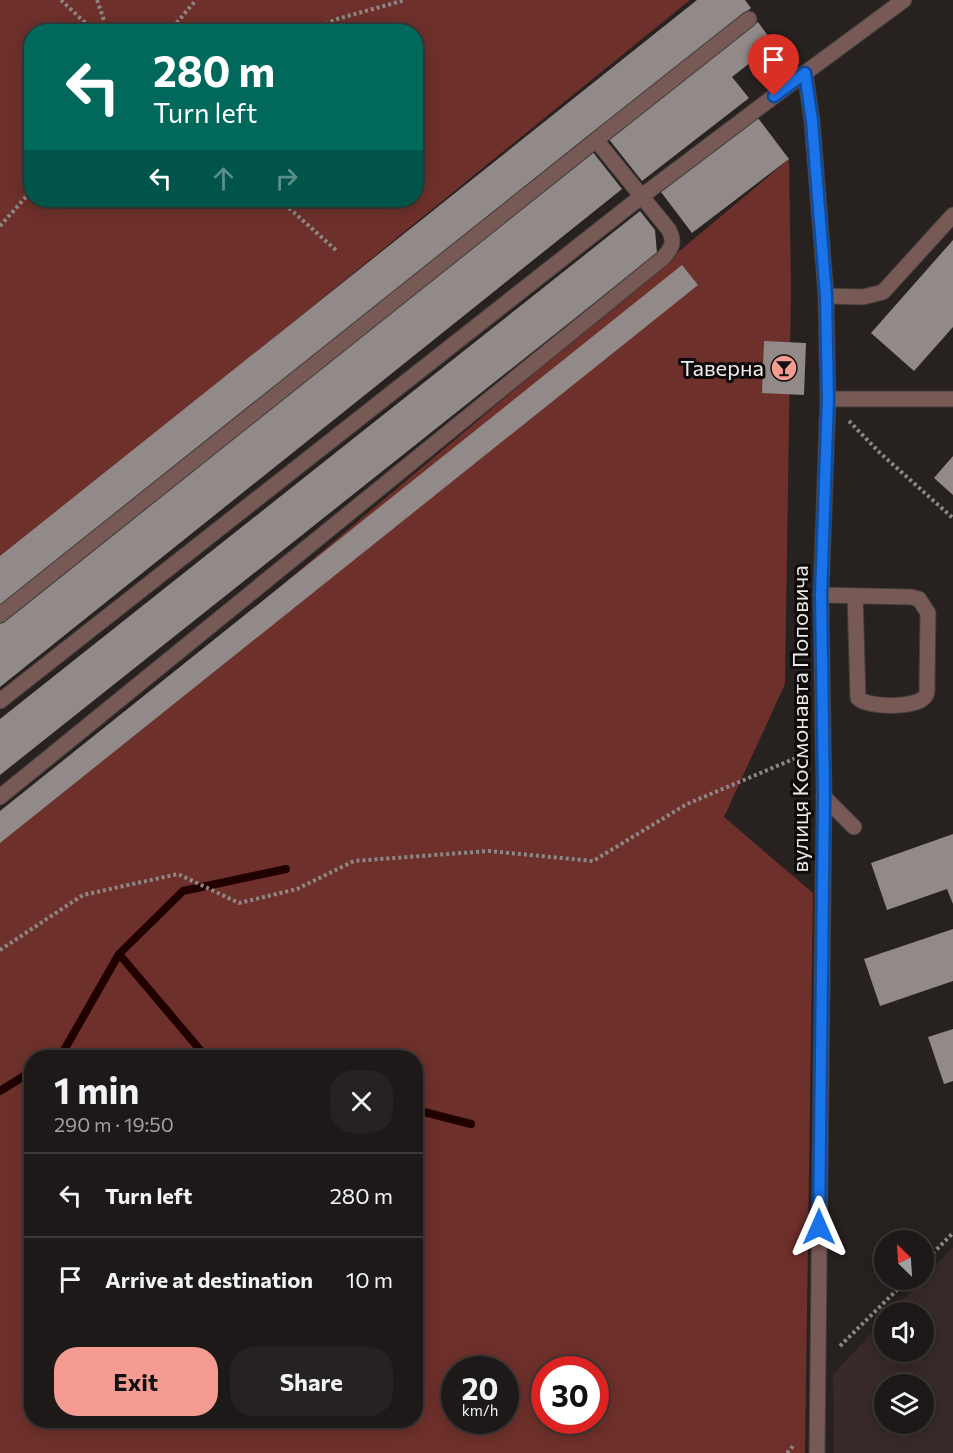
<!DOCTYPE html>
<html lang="en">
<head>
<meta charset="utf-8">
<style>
	:root { --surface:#1d1918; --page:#252221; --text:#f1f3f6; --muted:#a0a0a2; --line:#3b3837; --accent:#f59c92 }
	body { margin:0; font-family:Commissioner,sans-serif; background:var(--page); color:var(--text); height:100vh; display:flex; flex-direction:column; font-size:22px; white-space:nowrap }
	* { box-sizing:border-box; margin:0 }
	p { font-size:20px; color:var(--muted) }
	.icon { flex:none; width:33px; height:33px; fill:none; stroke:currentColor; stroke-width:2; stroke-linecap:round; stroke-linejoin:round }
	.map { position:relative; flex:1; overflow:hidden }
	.panel { position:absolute; left:24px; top:1050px; width:399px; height:378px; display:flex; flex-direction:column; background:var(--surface); border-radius:24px; box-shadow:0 3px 15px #0003,0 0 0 2px var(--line) }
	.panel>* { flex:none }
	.banner { position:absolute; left:24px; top:24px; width:399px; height:183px; border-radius:24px; box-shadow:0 3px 15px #0003,0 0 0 2px var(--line); background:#00695c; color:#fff; overflow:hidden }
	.needle { width:39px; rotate:335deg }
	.controls { position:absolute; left:874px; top:1230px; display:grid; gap:12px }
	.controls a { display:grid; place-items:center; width:60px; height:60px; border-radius:50%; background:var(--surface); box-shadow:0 3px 15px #0003,0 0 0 2px var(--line); font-size:30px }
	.speed { position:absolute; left:441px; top:1356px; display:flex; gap:12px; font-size:30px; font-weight:700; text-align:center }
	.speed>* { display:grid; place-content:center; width:78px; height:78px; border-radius:50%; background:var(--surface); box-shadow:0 3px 15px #0003,0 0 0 2px var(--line); line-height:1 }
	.speed small { font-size:15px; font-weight:400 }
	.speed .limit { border:9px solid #d22; background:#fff; color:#111 }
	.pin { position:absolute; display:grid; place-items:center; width:51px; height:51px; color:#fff; margin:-62px -26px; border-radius:50% 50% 50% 0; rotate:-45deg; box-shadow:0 0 6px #0007 }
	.pin .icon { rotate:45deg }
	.me { position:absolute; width:66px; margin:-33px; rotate:0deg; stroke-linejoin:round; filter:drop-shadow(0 0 4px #0008) }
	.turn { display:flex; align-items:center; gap:21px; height:126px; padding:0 30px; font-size:27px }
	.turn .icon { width:78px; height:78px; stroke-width:2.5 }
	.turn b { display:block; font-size:42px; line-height:51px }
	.lanes { display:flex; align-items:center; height:57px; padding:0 30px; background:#0003; justify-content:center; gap:30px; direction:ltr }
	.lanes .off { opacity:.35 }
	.round { display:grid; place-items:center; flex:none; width:63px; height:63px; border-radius:24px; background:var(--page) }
	.summary { display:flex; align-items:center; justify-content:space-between; height:102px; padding:0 30px }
	h1 { font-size:36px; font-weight:700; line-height:45px }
	.button { display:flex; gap:12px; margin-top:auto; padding:12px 30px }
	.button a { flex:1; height:69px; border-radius:24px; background:var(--accent); color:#111; font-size:24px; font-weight:700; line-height:69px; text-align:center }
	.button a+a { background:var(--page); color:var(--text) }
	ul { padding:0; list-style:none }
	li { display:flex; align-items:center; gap:18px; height:84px; padding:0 30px; border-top:2px solid var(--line) }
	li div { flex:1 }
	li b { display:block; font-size:22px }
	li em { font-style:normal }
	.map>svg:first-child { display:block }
</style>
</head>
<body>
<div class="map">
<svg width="953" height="1453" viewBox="0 0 953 1453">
	<rect width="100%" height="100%" fill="#272120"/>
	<path fill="#372a29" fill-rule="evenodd" d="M953 1247V1453H834L833 1374 885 1319V1352H924V1312H891ZM885 1384H924V1424H885Z"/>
	<path fill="#6e302a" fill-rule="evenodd" d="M0 0H690L0 560ZM32 32H416V200H32Z
		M789 159 791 288 785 684 724 817 813 893 805 1453H0V822ZM32 1058H416V1420H32ZM454 1370H506V1420H454ZM544 1370H596V1420H544Z"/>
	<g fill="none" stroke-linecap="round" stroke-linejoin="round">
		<path stroke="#210000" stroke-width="8" d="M119 954 207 1058
			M54 1058 63 1052 119 954 183 891 286 869
			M0 1091 32 1071
			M416 1110 471 1124"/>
	</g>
	<path fill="#918a89" d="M697 0H745L751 8 0 607V556Z
		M758 22 774 44 732 77 749 98 642 181 608 138Z
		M758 118 789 159 692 233 661 192Z
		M592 151 622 189 0 687V624Z
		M640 211 655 230 657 253 0 775V719Z
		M953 240V327L914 371 871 333Z
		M682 265 698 285 0 843V811Z
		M764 341 806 343 804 395 762 393Z
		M953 456V495L934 478Z
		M953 834V904L947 889 887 910 871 863Z
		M953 929V981L880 1006 864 959Z
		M953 1029V1081L944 1084 928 1037Z"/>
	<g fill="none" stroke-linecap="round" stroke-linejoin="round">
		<defs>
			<path id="lane" d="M596 140 749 19
				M826 296 863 297 883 292 953 215
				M828 399H953
				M821 595 911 597 919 599 928 613 927 685C927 689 928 692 926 695 919 709 867 708 858 698L855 596
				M0 615 596 140 669 230C675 242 672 248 663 258L0 797
				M0 701 642 196 805 73
				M824 797 854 827"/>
			<path id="street" d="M817 1453 824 797 821 595 828 399 826 296 812 121 805 73 904 0"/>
		</defs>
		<use href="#lane" stroke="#433d3c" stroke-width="17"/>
		<use href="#street" stroke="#433d3c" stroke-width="17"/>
		<path stroke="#8d8887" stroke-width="4" stroke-dasharray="3 3" stroke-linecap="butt" d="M61 0 95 32
			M97 0 108 32
			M169 32 196 0
			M309 32 337 19 405 0
			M280 200 338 252
			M0 226 32 190
			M849 421 880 453 953 518
			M0 950 83 895 178 874 239 903 297 889 354 861 489 851 593 861 687 804 803 755
			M924 1262 953 1233
			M840 1346 907 1280
			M787 1453 794 1445"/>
		<use href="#lane" stroke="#775955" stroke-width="15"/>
		<use href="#street" stroke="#775955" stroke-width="15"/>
	</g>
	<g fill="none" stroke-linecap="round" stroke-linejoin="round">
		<defs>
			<path id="route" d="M774 96 805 73 812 121 826 296 828 399 821 595 824 797 819 1227"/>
		</defs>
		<use href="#route" stroke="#114b97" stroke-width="15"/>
		<use href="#route" stroke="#1a73e8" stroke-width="10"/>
	</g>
	<defs>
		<symbol id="bar-disc" viewBox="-11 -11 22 22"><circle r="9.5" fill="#f59c92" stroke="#0e0b0b"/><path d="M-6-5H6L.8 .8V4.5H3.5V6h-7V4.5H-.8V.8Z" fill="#111"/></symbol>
	</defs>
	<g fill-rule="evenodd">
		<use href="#bar-disc" x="769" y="353" width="30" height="30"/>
	</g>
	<g text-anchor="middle" stroke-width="6" stroke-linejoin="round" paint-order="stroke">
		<g font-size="22" fill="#ece8e7" stroke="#0e0b0b" text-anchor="end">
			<text x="764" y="376">Таверна</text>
		</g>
		<g font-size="22" fill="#ece8e7" stroke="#0e0b0b">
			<text transform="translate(800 719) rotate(-90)" y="8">вулиця Космонавта Поповича</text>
		</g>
	</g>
</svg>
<div class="controls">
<a><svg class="needle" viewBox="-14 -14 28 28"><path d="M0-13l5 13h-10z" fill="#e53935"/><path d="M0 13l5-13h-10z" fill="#a0a0a2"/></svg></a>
<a><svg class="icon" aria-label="sound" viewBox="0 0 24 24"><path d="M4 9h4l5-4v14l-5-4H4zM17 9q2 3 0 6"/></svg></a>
<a><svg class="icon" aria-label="layers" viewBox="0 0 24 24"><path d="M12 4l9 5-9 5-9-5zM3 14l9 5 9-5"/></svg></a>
</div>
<div class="speed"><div>20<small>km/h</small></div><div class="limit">30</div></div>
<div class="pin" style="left:774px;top:96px;background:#d93025"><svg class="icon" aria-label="arrive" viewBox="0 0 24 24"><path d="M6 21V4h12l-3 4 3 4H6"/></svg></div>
<svg class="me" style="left:819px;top:1227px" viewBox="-20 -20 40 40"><path d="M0-17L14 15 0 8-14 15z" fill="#1a73e8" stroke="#fff" stroke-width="4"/></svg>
<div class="banner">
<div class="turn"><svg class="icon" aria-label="left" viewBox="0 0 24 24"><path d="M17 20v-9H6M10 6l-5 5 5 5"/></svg><div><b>280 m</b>Turn left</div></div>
<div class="lanes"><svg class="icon" aria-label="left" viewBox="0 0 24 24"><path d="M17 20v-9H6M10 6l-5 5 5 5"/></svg><svg class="icon off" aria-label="ahead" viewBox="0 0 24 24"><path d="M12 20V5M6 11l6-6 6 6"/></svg><svg class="icon off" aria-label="right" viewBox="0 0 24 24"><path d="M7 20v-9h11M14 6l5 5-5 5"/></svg></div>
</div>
<section class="panel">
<div class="summary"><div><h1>1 min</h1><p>290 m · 19:50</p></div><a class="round"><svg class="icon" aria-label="close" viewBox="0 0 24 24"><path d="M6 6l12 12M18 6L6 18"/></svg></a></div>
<ul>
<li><svg class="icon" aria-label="left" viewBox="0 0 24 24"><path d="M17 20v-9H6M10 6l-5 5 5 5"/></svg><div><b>Turn left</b></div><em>280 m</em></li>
<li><svg class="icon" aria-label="arrive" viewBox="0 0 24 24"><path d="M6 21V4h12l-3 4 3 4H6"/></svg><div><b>Arrive at destination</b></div><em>10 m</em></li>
</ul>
<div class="button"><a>Exit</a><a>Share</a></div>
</section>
</div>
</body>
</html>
